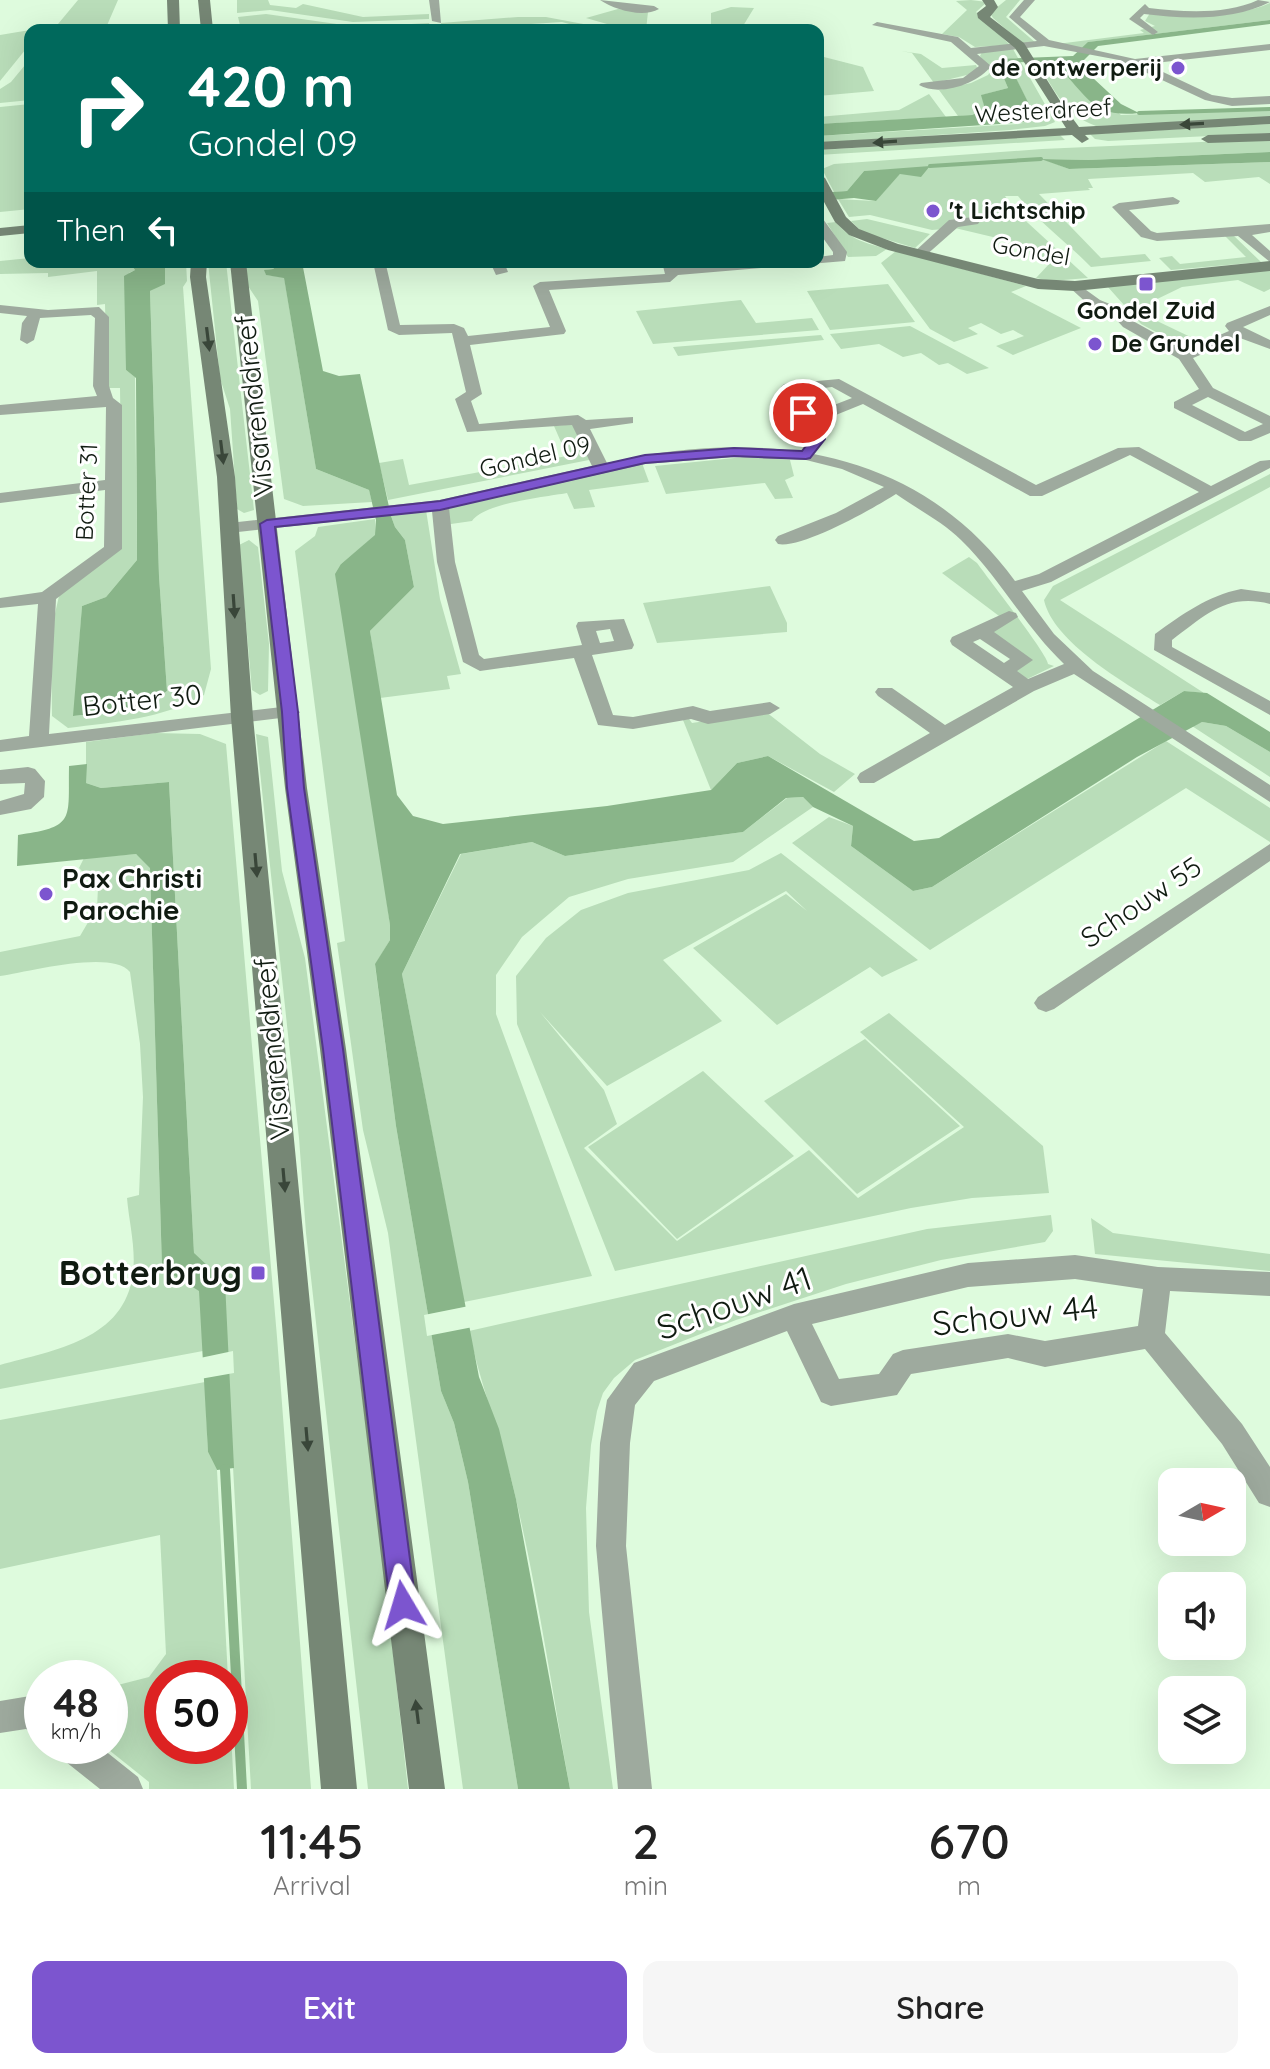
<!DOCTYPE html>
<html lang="en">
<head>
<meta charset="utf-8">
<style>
	:root { --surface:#fff; --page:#f6f6f6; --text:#222; --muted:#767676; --accent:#7c55cf }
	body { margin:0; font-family:Quicksand,sans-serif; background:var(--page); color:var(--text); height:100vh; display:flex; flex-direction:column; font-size:30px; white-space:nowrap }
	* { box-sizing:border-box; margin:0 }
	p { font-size:26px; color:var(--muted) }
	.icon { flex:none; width:44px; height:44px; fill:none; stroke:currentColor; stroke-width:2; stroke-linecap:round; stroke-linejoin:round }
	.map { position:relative; height:1789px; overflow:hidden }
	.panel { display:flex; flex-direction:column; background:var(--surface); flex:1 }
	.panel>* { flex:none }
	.hud { position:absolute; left:24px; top:24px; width:800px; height:244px; border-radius:16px; box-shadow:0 8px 32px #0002; background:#00695c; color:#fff; overflow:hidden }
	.needle { width:52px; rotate:81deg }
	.tools { position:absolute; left:1158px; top:1468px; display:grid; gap:16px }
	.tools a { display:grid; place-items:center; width:88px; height:88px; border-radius:16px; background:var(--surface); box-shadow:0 8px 32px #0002; font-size:40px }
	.speed { position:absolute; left:24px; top:1660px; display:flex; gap:16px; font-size:40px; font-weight:700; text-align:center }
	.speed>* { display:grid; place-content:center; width:104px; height:104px; border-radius:50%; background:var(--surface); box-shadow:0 8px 32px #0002; line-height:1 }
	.speed small { font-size:20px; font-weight:400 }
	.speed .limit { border:12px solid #d22; background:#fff; color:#111 }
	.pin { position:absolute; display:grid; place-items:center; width:68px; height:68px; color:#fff; margin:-34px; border:4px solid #fff; border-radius:50%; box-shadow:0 2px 8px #0007 }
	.me { position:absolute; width:88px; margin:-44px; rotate:353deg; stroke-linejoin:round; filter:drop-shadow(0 0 6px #0008) }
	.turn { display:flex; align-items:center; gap:28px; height:168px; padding:0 32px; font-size:36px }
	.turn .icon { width:104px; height:104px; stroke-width:2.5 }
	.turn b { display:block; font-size:56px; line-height:68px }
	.then { display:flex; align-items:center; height:76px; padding:0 32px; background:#0003; gap:16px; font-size:30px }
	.eta { display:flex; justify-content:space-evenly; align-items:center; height:136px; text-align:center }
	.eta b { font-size:48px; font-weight:600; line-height:56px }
	.button { display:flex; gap:16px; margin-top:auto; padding:16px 32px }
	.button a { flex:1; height:92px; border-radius:16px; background:var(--accent); color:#fff; font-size:32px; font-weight:600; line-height:92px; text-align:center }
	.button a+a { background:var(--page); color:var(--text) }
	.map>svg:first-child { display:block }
</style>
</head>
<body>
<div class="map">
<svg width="1270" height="1789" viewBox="0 0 1270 1789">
	<rect width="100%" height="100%" fill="#defbdd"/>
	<path fill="#b9ddb9" d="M78 0H118L105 30H53Z
		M237 0H268L270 5 296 8 303 4 363 17 429 14V19L353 22 270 10 237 13Z
		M971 0 987 2 976 12 1010 45 975 47 959 37 942 34 967 10 956 1Z
		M1006 0H1020L1006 17 1036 43 1023 44 993 18 990 13Z
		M1270 3V20L1089 42 1082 48 1057 44 1144 33 1140 30 1155 26 1145 21 1150 13C1188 14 1235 19 1270 3Z
		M731 7 754 8 743 26 711 30V13Z
		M618 9 648 12 646 30H628L586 18Z
		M266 14 358 27 429 23 431 30H249L240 25 238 17Z
		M518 17H546L610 29 591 30 562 22 441 30V23Z
		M30 30V40L25 41 30 44 0 81V35Z
		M1013 49 1018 58 997 61 1008 88 982 95 985 109 972 115 958 116 939 90 971 83 988 75 990 72 980 56 982 52Z
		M901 51 921 54 942 68 976 65 979 72 934 83 912 53Z
		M820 56 863 67 874 91 818 96Z
		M30 59V100L0 103V89L11 82Z
		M1013 62H1021L1055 122 1045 126 1010 130 818 143V136L1019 124 1033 120 1035 116 1008 63Z
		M1037 62 1054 63 1121 115 1270 109V119L1096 126C1063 114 1055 90 1037 62Z
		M929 94 946 117 818 124V117L899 110Z
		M30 104V209L0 212V107Z
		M1270 124V133L1108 141 1095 139 1090 134Z
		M1060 135 1065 140 818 155 821 150Z
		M1270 139V152L1089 160 1043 159 1069 169 1270 162V184L1259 177 1205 182 1193 173 1088 179 1093 188H1088L1090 190 1039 194 1101 258 1145 254 1151 261 1091 267C1067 242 1039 223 1018 196H1005L1016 212 1088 278 1051 281 1036 278 1050 263 1035 253V247L955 228 932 230 870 215 849 217 838 199 875 201 900 174 929 168 864 171 847 191 834 192 822 169 834 164 1042 149Z
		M867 219 930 234 915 248 862 232 851 221Z
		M836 222C850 240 866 243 887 249L876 256 848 257 827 223Z
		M1233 235 1261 262 1171 270 1159 258 1172 256 1180 264 1246 257 1225 236Z
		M896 251 1026 286 1011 292 1081 328 1013 355 996 346 1024 336 1013 330 1001 334 981 323 968 328 978 334 954 342 930 329 881 263Z
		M30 258V262H129L135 270 129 273 126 370 135 377 137 560 106 597 82 606 74 716 142 709 167 691 159 576 150 291 165 283V262H186L187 281 183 287 211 669 204 695C162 719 115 722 68 728L52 716 51 631 59 596 122 541 120 388H107L105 304 97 305V271L48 277V273L0 274V261Z
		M208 262H226L254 510 244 513 237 509 230 409 220 378Z
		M245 262H281L273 269 265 270 266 275 284 277 316 469 369 490 372 502 303 506 284 499 258 301 248 286Z
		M1270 270V289L1264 292 1238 280 1182 287 1151 302 1155 306 1145 311 1155 320 1203 343 1188 349 1141 324 1107 286Z
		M888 284 915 322 830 330 807 291Z
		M741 300 756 323 812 318 819 330 653 344 636 311Z
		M910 326 912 327 989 368 967 374 948 363 939 365 921 353 903 357 879 344 841 349 830 334Z
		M821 335 824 340 678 356 673 347Z
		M576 424 594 459 388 500 379 463 403 459 409 485 567 456 554 426Z
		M754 456 790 460 794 476 785 480 793 498 775 499 765 483 666 494 655 466Z
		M642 463 649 482 589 490 595 507 574 509 567 493C545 497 484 503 472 521L444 525 443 506Z
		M1270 474V487L1060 600 1204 693 1184 691 1160 705C1125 683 1053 642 1044 600L1053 586Z
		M426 510 440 599 461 674 447 676 450 689 380 698 370 631 414 587 405 540 395 527 391 516Z
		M375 519 376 535 341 564 390 925V940L375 965 396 1126 441 1391 454 1423 468 1482 518 1789H463L388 1233 363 1130 337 943 345 941 295 551 315 536 318 527Z
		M249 540 258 547 269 644 268 691 260 695 252 690 239 545Z
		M969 557 977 563C987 577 1048 655 1048 664L1054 666 1025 680 1012 672 1032 660 989 633 1007 622 942 573Z
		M770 586 787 623V632L657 643 643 603Z
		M766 712 820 754 855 774 834 792 768 756 737 763 711 790 683 720 689 719 692 723Z
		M1202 722 1226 726 1270 752V777L1192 726Z
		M155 733 200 734 226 744 277 1337 311 1789H251L232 1449 194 1253 169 782 101 788 86 783V742Z
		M256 734 268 737 282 871 305 958 379 1526 408 1789H368L306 1233 299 1138Z
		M1166 741 1270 808V842L1186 788 930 950 792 843 829 817 853 826 851 846 913 891 932 887Z
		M803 797 813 807 733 862 628 879 569 897 522 937 496 975V1014L592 1276 464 1302 402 974 461 854 532 842 565 856 743 832 787 798Z
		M781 853 918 960 882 977 870 967 777 1025 693 948 786 894 807 911 786 891 663 960 722 1021 607 1086 540 1012 604 1090 617 1124 584 1148 677 1241 809 1150 858 1198 964 1127 860 1032 889 1013 1043 1146 1049 1193 972 1198 911 1208 615 1271 517 1024 516 976 546 938 581 910 628 893 749 870Z
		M136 854 150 867 162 1268 200 1291 203 1351 0 1389V1365C54 1350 125 1340 133 1273 136 1248 129 1222 127 1198L139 1195 143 1097 140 1044 130 972C112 949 28 972 0 976V952L80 936 97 907 98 888 79 868 84 858Z
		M865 1039 960 1126 857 1194 764 1101Z
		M703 1071 794 1156 677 1239 588 1147Z
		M1051 1215 1053 1231 1045 1242 941 1260 846 1284 736 1320 635 1360 614 1378 603 1393 597 1411 591 1445 586 1508 589 1612 613 1789H570C552 1691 538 1592 515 1495 502 1439 481 1387 469 1331L927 1229Z
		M1091 1218 1113 1233 1270 1254V1271L1095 1254Z
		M205 1382 208 1452 217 1470 228 1678H162V1746H230V1716L234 1789H149V1782L104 1746H110V1687L149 1677 166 1654 160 1535 0 1569V1420Z"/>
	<path fill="#89b589" d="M1270 20V24L1098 46 1079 65 1121 104 1139 113C1090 119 1086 92 1054 63L1013 62 1009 64 1035 116 1028 122 818 136V124L972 115 985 109 981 95 1008 88 997 62 1000 59 1073 56 1088 42Z
		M1270 152V162L1069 169 1041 159 1089 160Z
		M930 166 921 177 900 174 876 201 854 198 818 201V193L847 191 864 171Z
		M129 262H165V284L150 291 159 576 167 691 142 709 73 716 82 606 106 597 137 560 136 378 126 370 124 276 135 270Z
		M281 262H302L323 371 339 376 360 374 391 516 395 527 405 540 414 587 370 631 397 795 413 816 443 824 607 806 711 790 737 763 768 756 914 841 939 838 1184 691 1207 693 1270 732V752L1226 726 1202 722 1137 757 932 887 913 891 851 846 853 826 813 807 803 797 786 798 743 832 565 856 532 842 460 854 402 974 479 1377 499 1429 516 1499 570 1789H518L468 1482 454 1423 441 1391 396 1126 375 964 390 940V925L335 574 341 564 375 535 376 520 369 490 316 469 284 278 266 275 264 270 273 269Z
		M87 764 86 783 101 788 169 782 194 1253 225 1282 234 1468 217 1470 208 1452 199 1291 162 1268 150 868 136 854 17 866 18 835C76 827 68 820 69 766Z"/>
	<path fill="#defbdd" d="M469 1306 473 1327 427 1336 424 1315Z
		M233 1351 234 1373 200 1379V1358Z"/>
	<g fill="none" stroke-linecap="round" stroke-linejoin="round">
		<path stroke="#89b589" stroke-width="4" d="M1139 113 1270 109
			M930 166 1041 159"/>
		<path stroke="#89b589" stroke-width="10" d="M225 1469 242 1789"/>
		<path fill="#9eaa9e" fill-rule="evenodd" d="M429 0H439L441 23 432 21Z
			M600 0 654 6 659 9C643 18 615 10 600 0Z
			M1024 0H1035L1020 17 1049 40 1135 59 1270 44V50L1146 64 1212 95 1232 98 1270 96V104L1232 106 1205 100 1119 60 1044 46 977 54 991 66C978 84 939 97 919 85L921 83 963 78 979 66 951 42 872 25 877 22 958 37 971 48 1037 41 1009 17Z
			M1258 0 1270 2C1233 21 1185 19 1144 14L1140 18 1158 32 1153 35 1129 19 1145 4 1149 8C1183 12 1226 15 1258 0Z
			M1173 197 1180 201 1178 204 1129 210 1151 231 1157 233 1270 224V232L1252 235 1270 251V262L1238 236 1157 241 1141 237 1112 207 1119 203Z
			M973 217 980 221 978 224 958 227 924 257 912 254 949 220Z
			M818 218 823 219 847 252 845 261 678 275 670 282 549 290 566 331 564 334 470 345 482 394 471 401 479 424 578 415 586 420 633 417V423L590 429 607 463C761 428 916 445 1015 581L1039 574 1199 492 1130 455 1042 496H1030L863 404 816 423 797 416 781 387 784 384 839 379 1036 485 1118 448 1139 447 1211 486 1260 461 1270 460V468L1051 582 1022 591 1054 634 1093 671 1270 785V802L1074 674 1034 691 874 783H860L857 778 860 773 930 733 878 696 875 692 878 688H892L945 725 1013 687 952 645 950 641 952 637 1009 611 1016 613 1018 617 994 632 1033 660 1017 671 1028 679 1064 664C1025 627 1000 578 961 540 943 522 917 509 896 494 874 508 802 549 778 544L775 540 778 536 836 513 884 487 842 469 806 460 734 457 645 464 449 508 455 562 479 655 484 659 582 645 576 626 578 622 624 619 634 645 632 649 592 655 613 715 633 717 693 706 710 711 770 702 780 708 770 714 708 724 691 719 633 729 598 725 574 658 480 671 463 662 437 562 432 511 229 533 220 528 229 523 440 500 592 466 572 425 467 432 455 399 466 392 452 333 399 335 388 330 373 262H389L386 265 400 325 454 324 464 328 468 336 550 327 533 286 540 282 665 274 662 262H676L678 266 724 262H818V257L833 255V252L818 231ZM832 387 852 398 816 412 809 410 799 391ZM610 629 614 641 600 643 596 631ZM980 639 1010 659 1004 663 973 642Z
			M490 262H504L508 272 496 275Z
			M1075 282 1100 300 1122 309 1133 321 1185 350 1229 331 1225 326 1227 323 1270 306V315L1243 327 1270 340V349L1240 338 1193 358 1213 388 1270 416V433L1251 441H1239L1174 408V402L1199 389 1179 359 1123 327 1112 315 1090 306 1068 286ZM1208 397 1263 424 1245 432 1192 405Z
			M0 305 48 310 99 307 109 317V386L113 398 122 405V549L56 599 49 734 290 706 300 712 297 716 0 752V740L29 736 38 604 0 608V598L42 592 104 547 105 490 0 503V493L105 480 106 407 0 415V405L97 396 93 386 95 318 91 315 40 318 34 340 27 344 20 340 22 323 27 316 0 313Z
			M1241 589 1270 593V604C1226 593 1206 615 1172 640V647L1270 701V715L1154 650 1155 634C1183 614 1207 596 1241 589Z
			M28 767 35 769 45 781 44 797 31 809 0 815V801L24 794 25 783 0 784V770Z
			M1270 844V861L1054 1009 1046 1012 1038 1009 1034 1003 1038 997Z
			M1075 1255 1158 1267 1270 1272V1296L1170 1291 1165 1333 1242 1424 1270 1467V1507L1259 1503 1222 1444 1145 1349 1045 1367 1008 1358 911 1374 897 1395 831 1406 821 1402 787 1331 654 1381 635 1405 630 1443 626 1546 652 1789H618L596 1546 600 1443 607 1400 634 1363 794 1304 968 1263ZM1075 1279 1143 1289 1138 1326 1045 1341 1008 1334 903 1350 893 1354 879 1374 839 1379 812 1324 968 1287Z
			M30 1696 42 1701V1737L26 1729 0 1733V1701Z
			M56 1746H99L138 1777 143 1789H100L61 1758Z"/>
		<path fill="#768775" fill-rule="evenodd" d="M167 0H179L180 30H168Z
			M198 0H210L213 30H201Z
			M982 0H994L998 7 990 17 1024 43 1062 104 1079 127 1270 116V124L1085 135 1089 139 1082 143 1072 135 818 150V142L1066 128 1015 48 978 18 977 13 986 6Z
			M1270 133V141L1208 143 1201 139 1208 135Z
			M818 174 825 178 846 217 859 229 898 244 1038 279 1075 281 1270 261V271L1075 291 1038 289 888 250 849 235 835 222 818 191Z
			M30 225V233L0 236V228Z
			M191 262H207L206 277 235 477 253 717 357 1789H321L231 717 217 477 190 277Z
			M230 262H246L307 788 346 1049 445 1789H409L320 1049 285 788Z"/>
	</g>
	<defs><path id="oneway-solid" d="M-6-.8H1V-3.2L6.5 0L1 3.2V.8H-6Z" transform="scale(2)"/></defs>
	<g fill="#394639">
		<use href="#oneway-solid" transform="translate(1192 124) rotate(177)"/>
		<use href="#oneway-solid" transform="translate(885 142) rotate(176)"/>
		<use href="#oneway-solid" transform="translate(208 339) rotate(83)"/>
		<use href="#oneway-solid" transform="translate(222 452) rotate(83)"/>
		<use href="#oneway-solid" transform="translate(234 606) rotate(86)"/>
		<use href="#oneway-solid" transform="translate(256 865) rotate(85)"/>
		<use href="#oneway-solid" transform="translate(284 1180) rotate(85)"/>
		<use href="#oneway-solid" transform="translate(307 1439) rotate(85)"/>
		<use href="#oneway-solid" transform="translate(417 1712) rotate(-97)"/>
	</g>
	<path fill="#7c55cf" stroke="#513787" stroke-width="2" d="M803 409 820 415 825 439 810 458 806 459 734 456 645 463 440 510 275 527 298 712 304 788 343 1049 416 1605 412 1614 403 1618 394 1614 390 1605 323 1049 287 788 282 712 260 524 267 520 440 501 645 455 734 448 802 451 812 438 809 420 796 413Z"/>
	<g fill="#7c55cf" stroke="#fff" stroke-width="3">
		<circle cx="1178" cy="68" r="8"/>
		<circle cx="933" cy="211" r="8"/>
		<rect x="1138" y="276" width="16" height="16" rx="4"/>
		<circle cx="1095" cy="344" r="8"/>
		<circle cx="46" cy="894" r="8"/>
		<rect x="250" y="1265" width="16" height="16" rx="4"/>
	</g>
	<g text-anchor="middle" stroke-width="6" stroke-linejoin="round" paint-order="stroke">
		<g font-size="24" font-weight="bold" fill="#101b11" stroke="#fff" text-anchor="start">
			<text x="1162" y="76" text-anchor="end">de ontwerperij</text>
			<text x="949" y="219">'t Lichtschip</text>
			<text x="1146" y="319" text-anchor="middle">Gondel Zuid</text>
			<text x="1111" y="352">De Grundel</text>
		</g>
		<g font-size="24" fill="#101b11" stroke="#fff">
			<text transform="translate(1043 111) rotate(-3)" y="8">Westerdreef</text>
			<text transform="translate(1031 251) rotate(10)" y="8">Gondel</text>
			<text transform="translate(535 457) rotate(-13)" y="8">Gondel 09</text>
			<text transform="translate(87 492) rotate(-87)" y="8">Botter 31</text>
		</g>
		<g font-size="28" fill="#101b11" stroke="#fff">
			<text transform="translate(254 406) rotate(-96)" y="10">Visarenddreef</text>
			<text transform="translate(142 700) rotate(-6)" y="10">Botter 30</text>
			<text transform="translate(1141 902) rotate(-34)" y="10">Schouw 55</text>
			<text transform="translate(272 1049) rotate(-95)" y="10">Visarenddreef</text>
		</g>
		<g font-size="28" font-weight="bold" fill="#101b11" stroke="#fff" text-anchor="start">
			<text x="62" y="888">Pax Christi<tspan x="62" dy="32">Parochie</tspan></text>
		</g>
		<g font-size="34" font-weight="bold" fill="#101b11" stroke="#fff" text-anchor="end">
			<text x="242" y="1285">Botterbrug</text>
		</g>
		<g font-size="34" fill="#101b11" stroke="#fff">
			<text transform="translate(734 1303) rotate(-19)" y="12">Schouw 41</text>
			<text transform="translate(1015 1315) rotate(-6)" y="12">Schouw 44</text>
		</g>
	</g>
</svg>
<div class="tools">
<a><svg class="needle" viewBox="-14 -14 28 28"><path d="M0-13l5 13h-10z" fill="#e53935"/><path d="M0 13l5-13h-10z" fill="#767676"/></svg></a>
<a><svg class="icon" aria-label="sound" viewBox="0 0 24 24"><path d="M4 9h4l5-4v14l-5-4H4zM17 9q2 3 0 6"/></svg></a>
<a><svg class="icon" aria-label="layers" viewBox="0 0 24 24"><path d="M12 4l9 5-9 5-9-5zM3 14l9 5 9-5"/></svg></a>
</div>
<div class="speed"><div>48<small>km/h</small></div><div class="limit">50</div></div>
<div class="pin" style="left:803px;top:413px;background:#d93025"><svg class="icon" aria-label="arrive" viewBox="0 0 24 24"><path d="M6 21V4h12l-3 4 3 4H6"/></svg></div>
<svg class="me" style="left:403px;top:1605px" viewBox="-20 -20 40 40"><path d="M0-17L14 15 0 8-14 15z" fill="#7c55cf" stroke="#fff" stroke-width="4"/></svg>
<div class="hud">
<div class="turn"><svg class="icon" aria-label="right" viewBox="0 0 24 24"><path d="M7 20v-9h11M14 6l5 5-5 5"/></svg><div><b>420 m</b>Gondel 09</div></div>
<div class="then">Then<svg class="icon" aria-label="left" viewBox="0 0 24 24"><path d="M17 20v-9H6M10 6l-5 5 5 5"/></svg></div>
</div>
</div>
<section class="panel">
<div class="eta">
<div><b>11:45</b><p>Arrival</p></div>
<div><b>2</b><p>min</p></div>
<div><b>670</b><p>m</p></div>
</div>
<div class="button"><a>Exit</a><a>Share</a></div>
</section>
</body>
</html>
